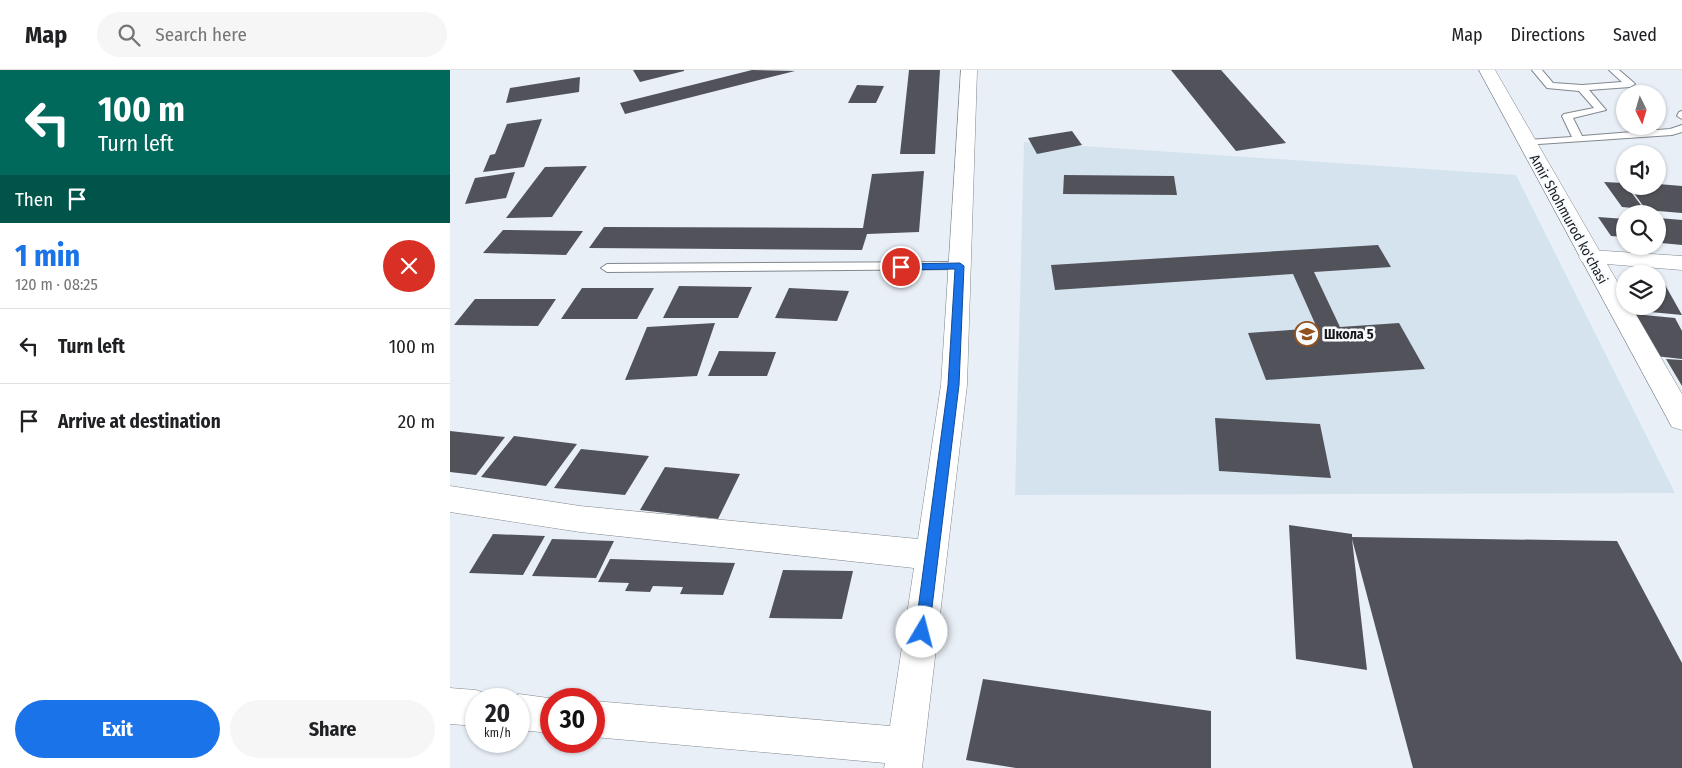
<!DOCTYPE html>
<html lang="en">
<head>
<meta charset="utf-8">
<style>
	:root { --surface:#fff; --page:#f6f6f6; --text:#202124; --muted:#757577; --line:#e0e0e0; --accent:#1a73e8 }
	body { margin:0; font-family:"Fira Sans Condensed",sans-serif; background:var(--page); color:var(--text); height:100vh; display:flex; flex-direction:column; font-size:19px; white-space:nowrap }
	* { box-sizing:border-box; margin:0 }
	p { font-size:16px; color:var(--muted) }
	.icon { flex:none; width:28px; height:28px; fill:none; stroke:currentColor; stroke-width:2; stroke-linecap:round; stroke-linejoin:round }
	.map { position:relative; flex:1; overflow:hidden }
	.drawer { display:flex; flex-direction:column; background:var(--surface); width:450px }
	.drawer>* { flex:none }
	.guide { background:#00695c; color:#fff; overflow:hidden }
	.needle { width:32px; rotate:175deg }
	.buttons { position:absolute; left:1166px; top:15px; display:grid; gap:10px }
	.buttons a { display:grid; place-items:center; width:50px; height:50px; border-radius:50%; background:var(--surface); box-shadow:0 1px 4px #0004; font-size:25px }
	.speed { position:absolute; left:15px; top:618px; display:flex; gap:10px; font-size:25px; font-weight:700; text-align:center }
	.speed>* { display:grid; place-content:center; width:65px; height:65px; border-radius:50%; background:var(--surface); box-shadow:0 1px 4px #0004; line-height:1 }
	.speed small { font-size:12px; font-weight:400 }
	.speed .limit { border:8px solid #d22; background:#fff; color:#111 }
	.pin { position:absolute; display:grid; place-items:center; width:42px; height:42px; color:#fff; margin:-21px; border:2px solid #fff; border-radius:50%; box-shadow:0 1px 5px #0007 }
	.me { position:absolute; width:55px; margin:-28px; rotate:8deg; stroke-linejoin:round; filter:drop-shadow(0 0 4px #0008) }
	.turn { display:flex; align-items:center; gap:18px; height:105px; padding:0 15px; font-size:22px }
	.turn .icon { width:65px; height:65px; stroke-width:2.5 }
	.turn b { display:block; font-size:35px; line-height:42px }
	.then { display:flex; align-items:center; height:48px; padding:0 15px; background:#0003; gap:10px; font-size:19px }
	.round { display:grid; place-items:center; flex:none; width:52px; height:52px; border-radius:26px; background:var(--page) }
	.summary { display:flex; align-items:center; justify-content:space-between; height:85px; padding:0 15px }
	h1 { font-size:30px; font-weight:700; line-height:38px; color:var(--accent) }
	.button { display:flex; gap:10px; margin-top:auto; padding:10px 15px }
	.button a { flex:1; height:58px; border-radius:30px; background:var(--accent); color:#fff; font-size:20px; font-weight:700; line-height:58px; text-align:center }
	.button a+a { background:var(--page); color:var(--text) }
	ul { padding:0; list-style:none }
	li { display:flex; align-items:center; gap:15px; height:75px; padding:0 15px; border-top:1px solid var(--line) }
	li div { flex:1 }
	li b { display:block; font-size:19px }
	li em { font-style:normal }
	header { display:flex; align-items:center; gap:30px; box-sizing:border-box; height:70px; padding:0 25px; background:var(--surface); border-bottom:1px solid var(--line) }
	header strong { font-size:24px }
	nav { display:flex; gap:28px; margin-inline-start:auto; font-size:18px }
	.search { width:350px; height:45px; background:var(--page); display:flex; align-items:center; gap:12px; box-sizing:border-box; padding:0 18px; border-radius:28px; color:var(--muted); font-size:19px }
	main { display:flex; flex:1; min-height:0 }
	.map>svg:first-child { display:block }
</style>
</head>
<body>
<header>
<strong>Map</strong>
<div class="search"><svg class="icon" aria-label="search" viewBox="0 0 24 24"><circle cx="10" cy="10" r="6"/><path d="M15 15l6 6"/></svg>Search here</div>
<nav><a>Map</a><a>Directions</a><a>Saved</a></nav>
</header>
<main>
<section class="drawer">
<div class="guide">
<div class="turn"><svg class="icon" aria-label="left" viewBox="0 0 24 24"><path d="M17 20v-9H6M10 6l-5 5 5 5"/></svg><div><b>100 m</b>Turn left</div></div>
<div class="then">Then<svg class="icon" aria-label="arrive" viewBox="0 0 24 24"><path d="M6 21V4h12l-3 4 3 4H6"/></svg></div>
</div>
<div class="summary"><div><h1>1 min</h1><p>120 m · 08:25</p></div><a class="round" style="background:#d93025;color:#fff"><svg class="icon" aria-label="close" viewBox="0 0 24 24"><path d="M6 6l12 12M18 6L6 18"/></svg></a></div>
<ul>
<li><svg class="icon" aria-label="left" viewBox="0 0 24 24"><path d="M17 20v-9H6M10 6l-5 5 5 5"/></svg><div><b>Turn left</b></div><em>100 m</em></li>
<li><svg class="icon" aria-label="arrive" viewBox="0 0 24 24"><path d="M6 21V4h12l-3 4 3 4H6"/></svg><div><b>Arrive at destination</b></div><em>20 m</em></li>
</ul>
<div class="button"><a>Exit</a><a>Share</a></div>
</section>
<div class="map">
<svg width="1232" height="698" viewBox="0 0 1232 698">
	<rect width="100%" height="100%" fill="#e8eff6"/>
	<path fill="#d5e3ef" d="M574 72 1066 105 1225 423 565 425Z"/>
	<path fill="#52535a" d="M183 0H234V1L190 12Z
		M302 0 345 1 175 44 170 33Z
		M459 0H490L485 84H450Z
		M721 0H771L836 73 786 81Z
		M130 7 129 22 56 33 60 18Z
		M407 15 434 16 426 33H398Z
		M92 49 74 97 33 102 40 85 45 84 57 54Z
		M622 61 632 75 587 84 578 68Z
		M137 96 102 147 56 148 95 97Z
		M474 101 469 162 417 164 412 180 139 178 154 157 413 158 422 104Z
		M65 102 56 128 15 134 25 108Z
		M614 105 724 106 727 125 613 124Z
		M1154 112 1174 113 1194 139 1172 137Z
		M1208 114 1232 116V143L1196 140 1179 116H1208Z
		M1148 147 1175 149V167L1161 166Z
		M1208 148 1232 150V175L1211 173 1208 167Z
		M53 160 133 161 116 185 33 183Z
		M928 175 941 197 864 202 890 257 949 253 975 299 816 310 798 263 867 258 843 204 605 220 601 195Z
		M1208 212 1214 213 1232 245 1190 241 1187 236H1208Z
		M229 216 302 217 288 248H213Z
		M132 218H204L187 249H111Z
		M339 218 399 221 387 251 325 248Z
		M25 229H106L88 256 4 255Z
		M1184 244 1225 248 1232 261V289L1205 286Z
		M265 253 247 306 175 310 197 257Z
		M269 281 326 282 317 306H258Z
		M1216 289 1232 290V316Z
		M765 348 870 354 881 408 769 401Z
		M0 361 55 367 26 405 0 402Z
		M64 366 127 374 96 416 31 407Z
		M131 379 199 386 175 425 104 418Z
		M215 397 290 404 268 449 190 440Z
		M839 455 902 464V467L1167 471 1232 593V698H963L902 469 917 600 846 589Z
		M43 464 95 466 73 505 19 503Z
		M102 469 164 471 146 508 82 506Z
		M160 489 285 493 273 525 230 524 233 517 203 516 200 522 175 521 179 513 148 512Z
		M333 500 403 501 392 549 319 548Z
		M533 609 761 641V698H566L516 690Z"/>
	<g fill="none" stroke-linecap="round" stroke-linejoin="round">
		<defs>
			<path id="lane" d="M1082 0H1092L1103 13 1132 15 1172 12 1159 0H1169L1183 12 1185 14 1180 17 1139 20 1156 40 1123 48 1132 66 1220 59 1232 55V62L1222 65 1073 75V71L1077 70 1122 67 1112 46 1114 44 1144 38 1129 21 1097 18Z
				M1232 41V49L1227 46 1229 42Z
				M510 192 514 193 516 196 514 199 157 202 151 198 157 194Z"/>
			<path id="street" d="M511 0H527L517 315 472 698H434L435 693 144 667V631L440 656 464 498 130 462 0 442V416L130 436 468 469 491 315Z
				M1140 180 1232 186V200L1132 192 1129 187 1132 182Z
				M0 618 26 620 39 625 40 629H26V656L0 654Z
				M69 624 106 629H101V663L69 660V629H57Z"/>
			<path id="secondary" d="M1029 0H1045L1175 225V236H1181L1232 324V360L1222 357Z"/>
		</defs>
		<use href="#lane" stroke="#81888e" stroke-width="2"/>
		<use href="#street" stroke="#81888e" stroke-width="1"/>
		<use href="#secondary" stroke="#81888e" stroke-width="1"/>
		<use href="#lane" fill="#fff" fill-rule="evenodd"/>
		<use href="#street" fill="#fff" fill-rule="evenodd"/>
		<use href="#secondary" fill="#fff" fill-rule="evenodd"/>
	</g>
	<path fill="#1a73e8" stroke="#114b97" d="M510 193 514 196 509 315 479 562 477 567 472 569 467 567 465 562 498 315 505 199 451 200 446 197 451 194Z"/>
	<defs>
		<symbol id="school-ring" viewBox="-11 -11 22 22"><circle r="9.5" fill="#f9fcfe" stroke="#92511c" stroke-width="1.5"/><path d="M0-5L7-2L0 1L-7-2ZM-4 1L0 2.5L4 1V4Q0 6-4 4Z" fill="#92511c"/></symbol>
	</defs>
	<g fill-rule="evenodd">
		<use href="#school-ring" x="843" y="250" width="28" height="28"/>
	</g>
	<g text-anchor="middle" stroke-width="5" stroke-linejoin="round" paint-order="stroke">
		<g font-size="14" fill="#17191c" stroke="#f9fcfe">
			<text transform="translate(1119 149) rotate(61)" y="5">Amir Shohmurod ko'chasi</text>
		</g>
		<g font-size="14" font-weight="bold" fill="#17191c" stroke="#f9fcfe" text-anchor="start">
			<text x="874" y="269">Школа 5</text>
		</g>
	</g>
</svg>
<div class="buttons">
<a><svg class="needle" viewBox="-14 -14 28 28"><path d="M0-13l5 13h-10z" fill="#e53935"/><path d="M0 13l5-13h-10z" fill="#757577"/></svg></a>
<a><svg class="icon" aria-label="sound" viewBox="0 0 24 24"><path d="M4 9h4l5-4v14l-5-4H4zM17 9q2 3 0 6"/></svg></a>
<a><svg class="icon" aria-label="search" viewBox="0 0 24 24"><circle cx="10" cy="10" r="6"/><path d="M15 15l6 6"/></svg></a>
<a><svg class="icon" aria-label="layers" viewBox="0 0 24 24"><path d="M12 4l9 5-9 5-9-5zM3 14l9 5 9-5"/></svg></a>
</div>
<div class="speed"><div>20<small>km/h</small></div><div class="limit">30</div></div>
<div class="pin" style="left:451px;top:197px;background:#d93025"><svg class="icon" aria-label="arrive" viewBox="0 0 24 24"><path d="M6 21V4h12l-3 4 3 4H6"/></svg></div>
<svg class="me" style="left:472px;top:562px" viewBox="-20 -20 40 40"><circle r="19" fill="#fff"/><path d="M0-13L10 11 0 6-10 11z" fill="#1a73e8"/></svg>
</div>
</main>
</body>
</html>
